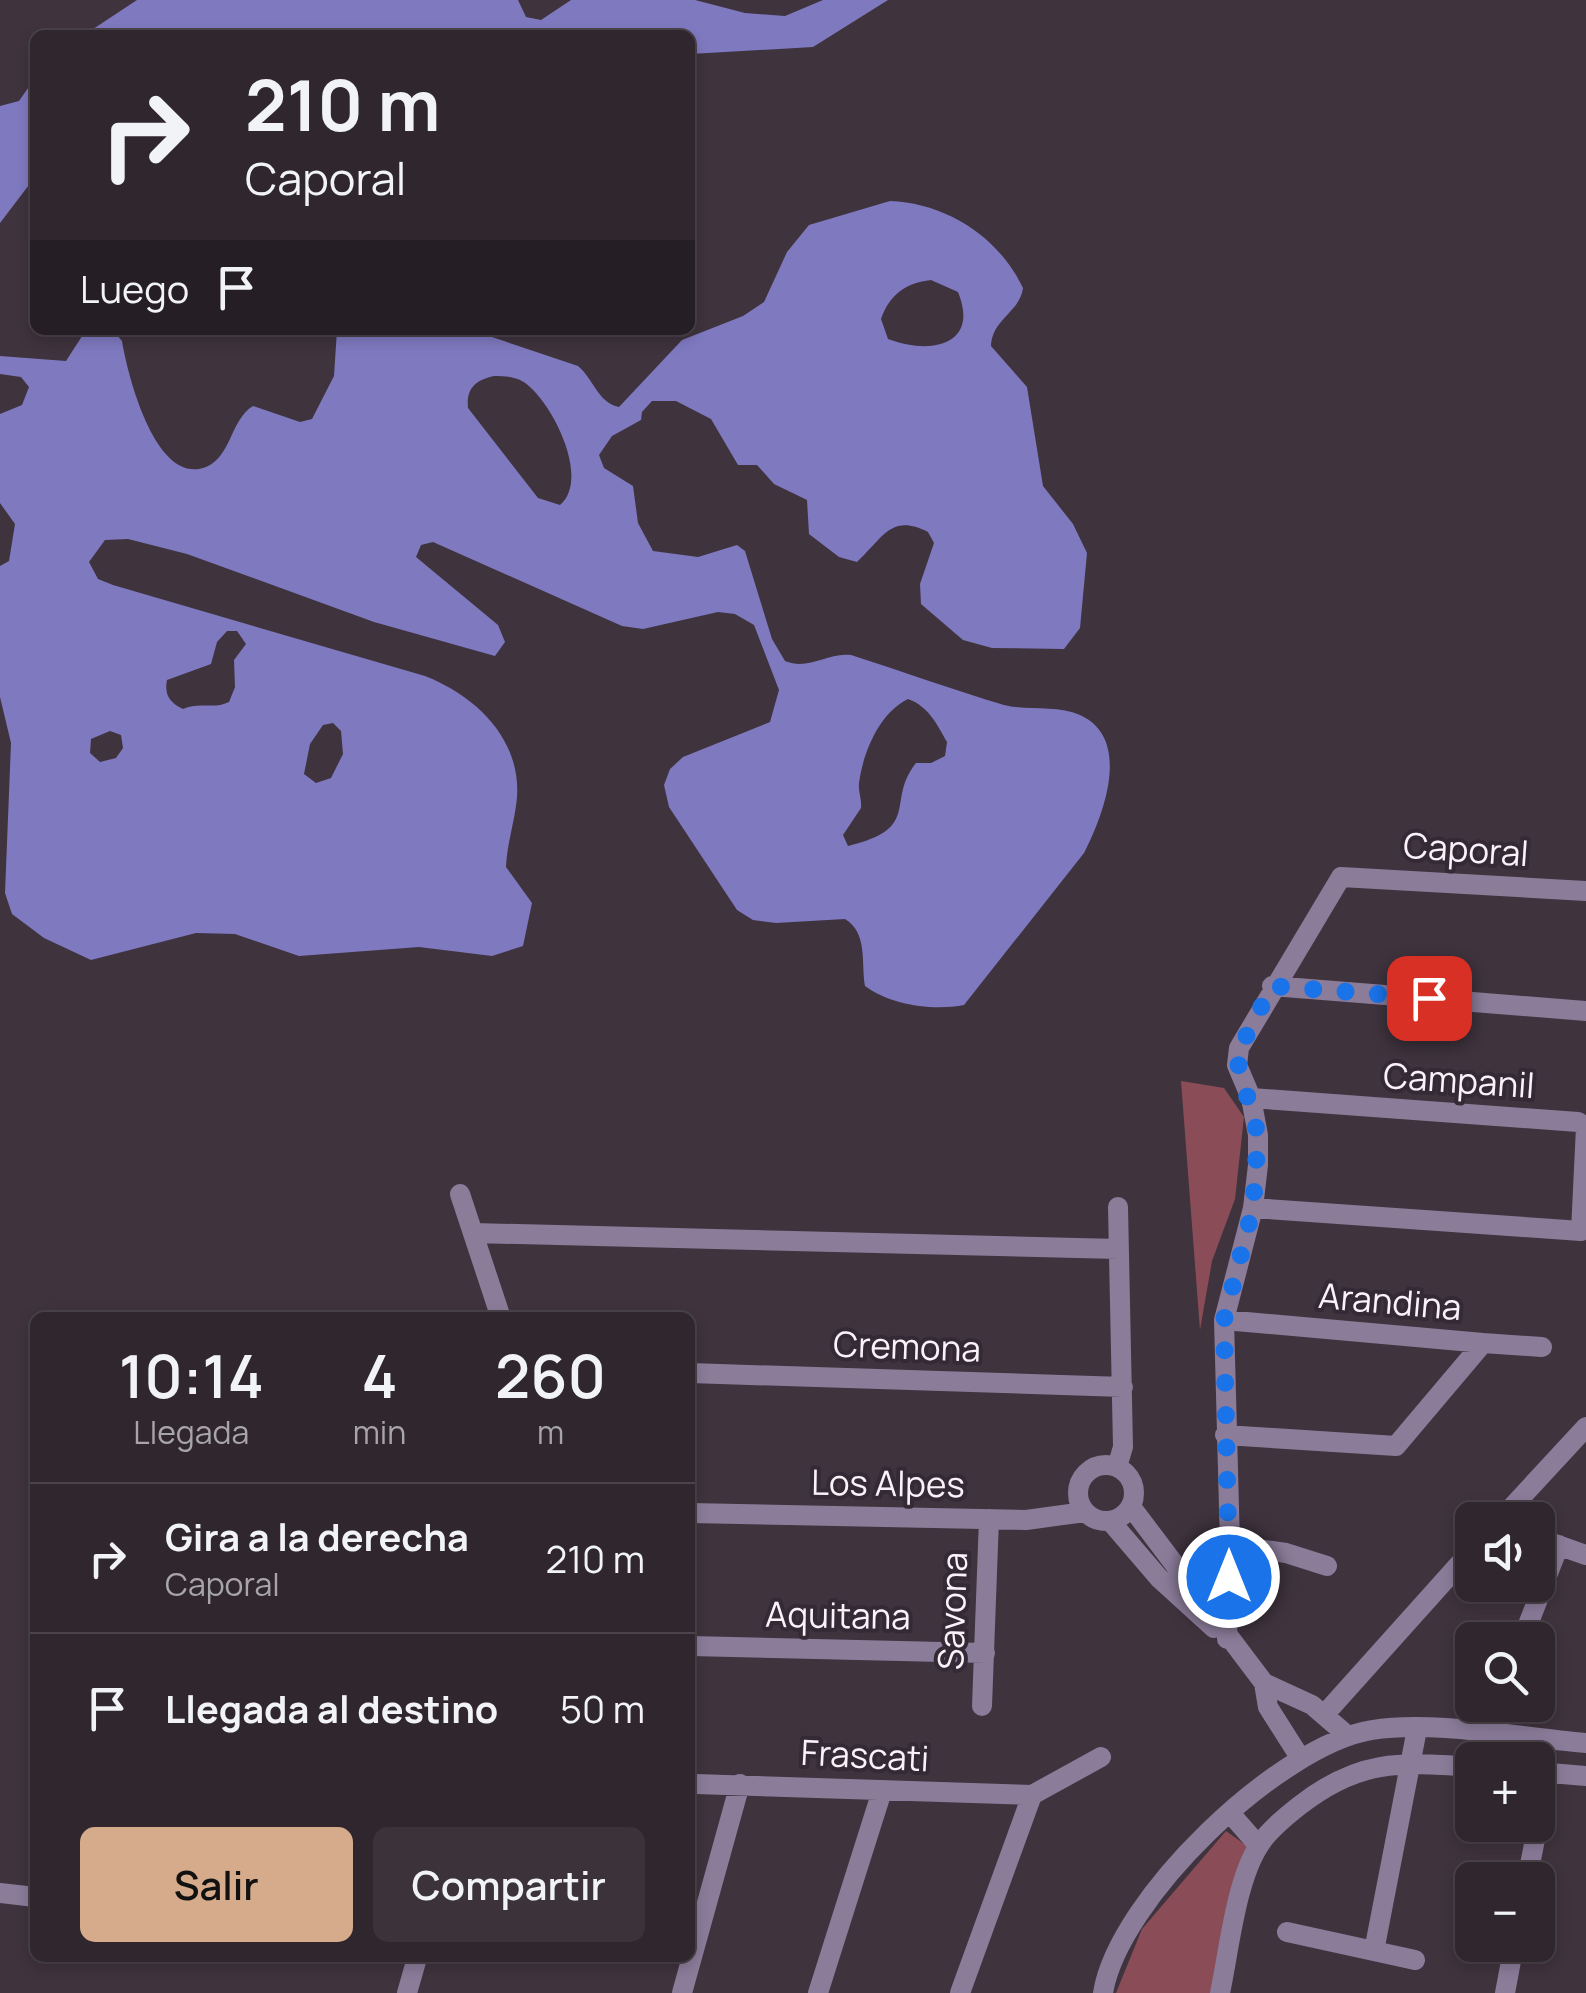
<!DOCTYPE html>
<html lang="es">
<head>
<meta charset="utf-8">
<style>
	:root { --surface:#2f262e; --page:#3b323a; --text:#f1f3f6; --muted:#a7a5aa; --line:#4a434a; --accent:#d6ab8b }
	body { margin:0; font-family:Manrope,sans-serif; background:var(--page); color:var(--text); height:100vh; display:flex; flex-direction:column; font-size:38px; white-space:nowrap }
	* { box-sizing:border-box; margin:0 }
	p { font-size:32px; color:var(--muted) }
	.icon { flex:none; width:55px; height:55px; fill:none; stroke:currentColor; stroke-width:2; stroke-linecap:round; stroke-linejoin:round }
	.map { position:relative; flex:1; overflow:hidden }
	.panel { position:absolute; left:30px; top:1312px; width:665px; height:650px; display:flex; flex-direction:column; background:var(--surface); border-radius:15px; box-shadow:0 5px 15px #0003,0 0 0 2px var(--line) }
	.panel>* { flex:none }
	.top-card { position:absolute; left:30px; top:30px; width:665px; height:305px; border-radius:15px; box-shadow:0 5px 15px #0003,0 0 0 2px var(--line); background:#2f262e; color:var(--text); overflow:hidden }
	.tools { position:absolute; left:1455px; top:1502px; display:grid; gap:20px }
	.tools a { display:grid; place-items:center; width:100px; height:100px; border-radius:15px; background:var(--surface); box-shadow:0 5px 15px #0003,0 0 0 2px var(--line); font-size:50px }
	.pin { position:absolute; display:grid; place-items:center; width:85px; height:85px; color:#fff; margin:-42px; border-radius:20px; box-shadow:0 5px 15px #0006 }
	.me { position:absolute; width:110px; margin:-55px; rotate:0deg; stroke-linejoin:round; filter:drop-shadow(0 0 8px #0008) }
	.turn { display:flex; align-items:center; gap:35px; height:210px; padding:0 50px; font-size:45px }
	.turn .icon { width:130px; height:130px; stroke-width:2.5 }
	.turn b { display:block; font-size:70px; line-height:85px }
	.then { display:flex; align-items:center; height:95px; padding:0 50px; background:#0003; gap:20px; font-size:38px }
	.eta { display:flex; justify-content:space-evenly; align-items:center; height:170px; text-align:center }
	.eta b { font-size:60px; font-weight:600; line-height:70px }
	.button { display:flex; gap:20px; margin-top:auto; padding:20px 50px }
	.button a { flex:1; height:115px; border-radius:15px; background:var(--accent); color:#111; font-size:40px; font-weight:600; line-height:115px; text-align:center }
	.button a+a { background:var(--page); color:var(--text) }
	ul { padding:0; list-style:none }
	li { display:flex; align-items:center; gap:30px; height:150px; padding:0 50px; border-top:2px solid var(--line) }
	li div { flex:1 }
	li b { display:block; font-size:38px }
	li em { font-style:normal }
	.map>svg:first-child { display:block }
</style>
</head>
<body>
<div class="map">
<svg width="1586" height="1993" viewBox="0 0 1586 1993">
	<rect width="100%" height="100%" fill="#3f333e"/>
	<path fill="#8a4d58" d="M1181 1081 1224 1088 1244 1117 1235 1199 1212 1261 1200 1330Z
		M1226 1831 1247 1846 1210 1993H1116L1142 1929Z"/>
	<path fill="#7f79c0" fill-rule="evenodd" d="M137 0H518L526 17 541 20 571 0H695L745 13 785 16 823 0H888L813 47 690 54V35H84Z
		M35 78V177L0 223V106L19 101Z
		M890 201C946 203 999 237 1023 288 1020 312 992 319 991 346L1027 387 1043 486 1073 524 1087 553 1080 628 1064 649 992 648 963 640 921 604 920 584 934 543 928 532C891 513 883 538 857 562L839 557 809 534 807 500 774 484 757 465H738L711 419 676 401H652L642 412 641 420 612 436 599 455 604 468 633 486 638 523 653 551 698 557 737 545 745 551 772 639 785 661C809 671 827 652 851 655 902 671 953 690 1004 705 1028 711 1057 705 1080 715 1133 739 1103 816 1084 853L964 1005C933 1011 890 1005 865 986 861 962 868 933 845 919L776 923 753 920 737 910 669 807 664 785 670 769 683 757 770 722 779 690 754 625 735 614 718 612 643 629 622 626 433 542 421 545 416 557 498 625 505 642 495 656 374 622 187 554 128 539 105 540 89 562 98 579 113 585 425 676C476 696 521 739 517 797 515 821 507 843 506 867L532 903 523 946 492 956 419 947 299 956 235 934 196 933 91 960 44 938 12 914 5 893 11 743 0 697V566L9 561 15 524 0 503V414L22 405 29 387 21 377 0 374V356L66 361 86 330 115 333 122 341C127 372 155 487 206 467 232 456 230 420 253 406L300 422 312 419 334 376 337 330H471L578 366C593 378 598 403 619 407L682 340 743 316 764 302 787 252 809 225ZM931 280 958 292C980 346 930 355 888 339L881 319C890 294 906 283 931 280ZM494 376C508 376 520 377 530 387 554 408 590 479 560 505L538 498 468 408C466 388 476 380 494 376ZM227 631H237L246 644 234 660 235 687 229 702C213 710 200 701 183 709 170 703 164 695 167 680L211 664 217 642ZM908 699C928 706 937 724 947 742L945 756 931 763H916C885 802 923 828 848 846L843 835 861 808C862 799 858 792 859 783 863 753 879 713 908 699ZM333 723 341 731 343 754 331 778 316 783 304 774 310 744 323 725ZM110 731 121 735 123 748 116 758 100 762 90 753 91 739Z"/>
	<g fill="none" stroke-linecap="round" stroke-linejoin="round">
		<path stroke="#8b7c9a" stroke-width="20" d="M1272 986 1586 1011
			M1251 1098 1578 1122 1586 1127 1581 1231 1253 1208
			M460 1194 501 1318
			M473 1233 1118 1249
			M1224 1320 1483 1343 1396 1446 1225 1435
			M1483 1343 1542 1347
			M690 1373 1123 1387
			M1078 1493a28 28 0 1 1 56 0a28 28 0 1 1-56 0Z
			M1117 1467 1123 1447 1118 1207
			M1132 1508 1264 1683 1312 1705 1348 1736
			M690 1513 1026 1520 1085 1512
			M1500 1520 1586 1427
			M1111 1522 1159 1578 1214 1628
			M1538 1538 1586 1555
			M1230 1545 1286 1553 1327 1566
			M1227 1639 1230 1545 1224 1320 1253 1208 1258 1165V1135L1251 1098 1237 1065 1239 1048 1341 877 1586 891
			M1522 1640 1559 1545
			M690 1646 985 1653
			M1264 1683 1268 1707 1301 1759
			M982 1706 989 1519
			M1324 1715 1472 1550
			M1485 1735 1497 1705
			M1538 1772 1586 1776
			M696 1784 1032 1795 1101 1757
			M1230 1813 1258 1845
			M1527 1880 1548 1773
			M0 1893 35 1897
			M1287 1932 1415 1960
			M1374 1951 1417 1729
			M407 1993 417 1958
			M682 1993 740 1784
			M818 1993 882 1791
			M960 1993 1032 1795
			M1103 1993C1118 1899 1279 1745 1372 1730 1436 1720 1521 1738 1586 1743
			M1220 1993C1229 1951 1236 1879 1260 1844 1269 1830 1285 1817 1299 1806 1359 1759 1399 1762 1472 1767
			M1505 1993 1514 1945"/>
	</g>
	<g fill="none" stroke-linecap="round" stroke-linejoin="round">
		<path stroke="#1a73e8" stroke-width="18" stroke-dasharray="0 32.4" d="M1229 1577 1224 1320 1253 1208 1258 1135 1236 1056 1272 986 1429 998"/>
	</g>
	<g text-anchor="middle" stroke-width="8" stroke-linejoin="round" paint-order="stroke">
		<g font-size="35" fill="#faf2f9" stroke="#342934">
			<text transform="translate(1466 850) rotate(4)" y="12">Caporal</text>
			<text transform="translate(1459 1081) rotate(4)" y="12">Campanil</text>
			<text transform="translate(1390 1302) rotate(5)" y="12">Arandina</text>
			<text transform="translate(907 1347) rotate(2)" y="12">Cremona</text>
			<text transform="translate(888 1484) rotate(1)" y="12">Los Alpes</text>
			<text transform="translate(953 1611) rotate(-88)" y="12">Savona</text>
			<text transform="translate(838 1616) rotate(1)" y="12">Aquitana</text>
			<text transform="translate(865 1756) rotate(3)" y="12">Frascati</text>
		</g>
	</g>
</svg>
<div class="tools">
<a><svg class="icon" aria-label="sound" viewBox="0 0 24 24"><path d="M4 9h4l5-4v14l-5-4H4zM17 9q2 3 0 6"/></svg></a>
<a><svg class="icon" aria-label="search" viewBox="0 0 24 24"><circle cx="10" cy="10" r="6"/><path d="M15 15l6 6"/></svg></a>
<a>+</a>
<a>−</a>
</div>
<div class="pin" style="left:1429px;top:998px;background:#d93025"><svg class="icon" aria-label="arrive" viewBox="0 0 24 24"><path d="M6 21V4h12l-3 4 3 4H6"/></svg></div>
<svg class="me" style="left:1229px;top:1577px" viewBox="-20 -20 40 40"><circle r="17" fill="#1a73e8" stroke="#fff" stroke-width="3"/><path d="M0-11L8 9 0 5-8 9z" fill="#fff"/></svg>
<div class="top-card">
<div class="turn"><svg class="icon" aria-label="right" viewBox="0 0 24 24"><path d="M7 20v-9h11M14 6l5 5-5 5"/></svg><div><b>210 m</b>Caporal</div></div>
<div class="then">Luego<svg class="icon" aria-label="arrive" viewBox="0 0 24 24"><path d="M6 21V4h12l-3 4 3 4H6"/></svg></div>
</div>
<section class="panel">
<div class="eta">
<div><b>10:14</b><p>Llegada</p></div>
<div><b>4</b><p>min</p></div>
<div><b>260</b><p>m</p></div>
</div>
<ul>
<li><svg class="icon" aria-label="right" viewBox="0 0 24 24"><path d="M7 20v-9h11M14 6l5 5-5 5"/></svg><div><b>Gira a la derecha</b><p>Caporal</p></div><em>210 m</em></li>
<li><svg class="icon" aria-label="arrive" viewBox="0 0 24 24"><path d="M6 21V4h12l-3 4 3 4H6"/></svg><div><b>Llegada al destino</b></div><em>50 m</em></li>
</ul>
<div class="button"><a>Salir</a><a>Compartir</a></div>
</section>
</div>
</body>
</html>
